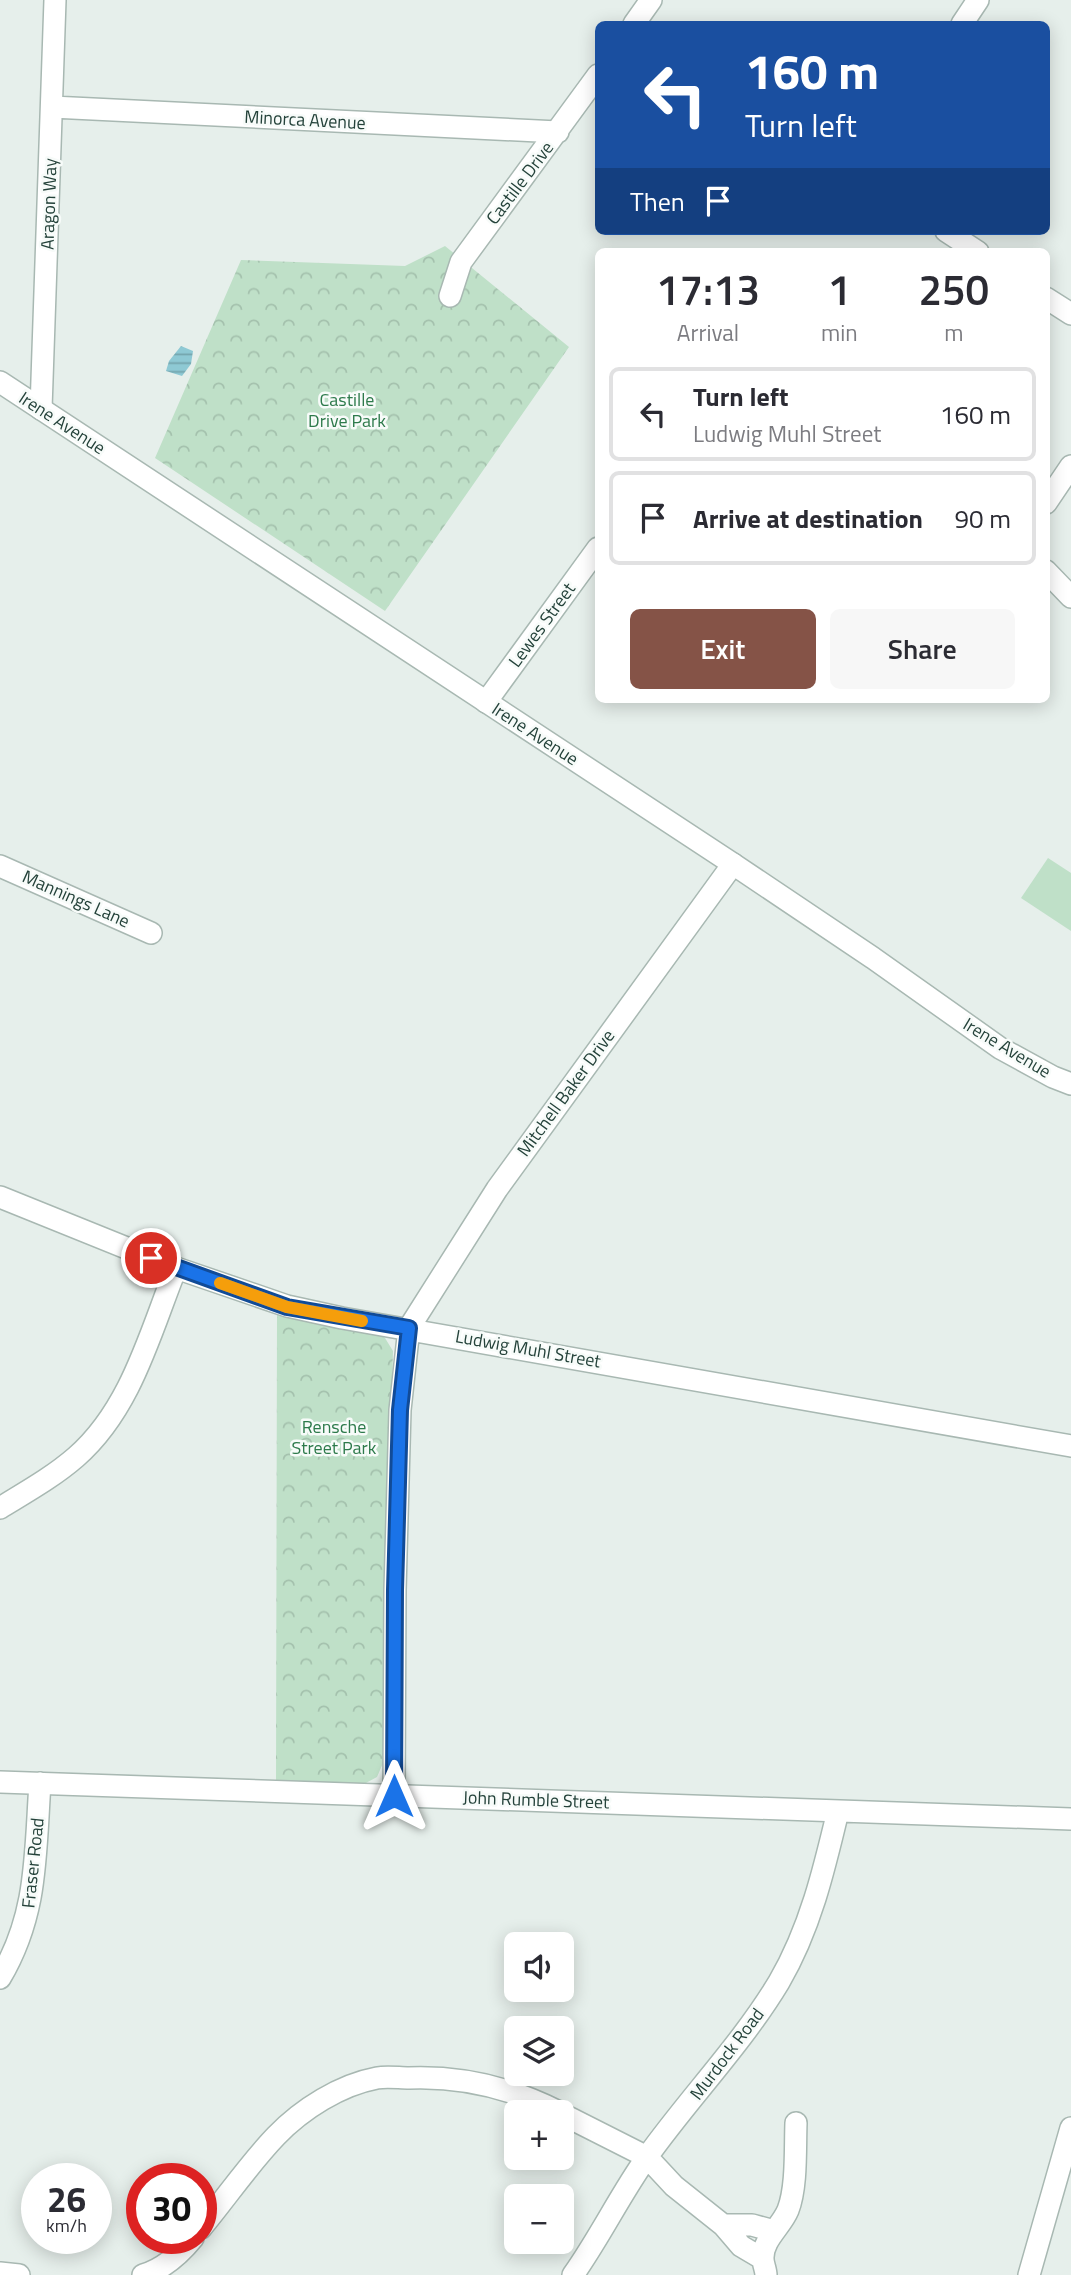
<!DOCTYPE html>
<html lang="en">
<head>
<meta charset="utf-8">
<style>
	:root { --surface:#fff; --page:#f7f7f7; --text:#2b2b33; --muted:#7c7c81; --line:#e1e1e2; --accent:#855347 }
	body { margin:0; font-family:"Titillium Web",sans-serif; background:var(--page); color:var(--text); height:100vh; display:flex; flex-direction:column; font-size:26px; white-space:nowrap }
	* { box-sizing:border-box; margin:0 }
	p { font-size:23px; color:var(--muted) }
	.icon { flex:none; width:38px; height:38px; fill:none; stroke:currentColor; stroke-width:2; stroke-linecap:round; stroke-linejoin:round }
	.map { position:relative; flex:1; overflow:hidden }
	.details { position:absolute; left:595px; top:248px; width:455px; height:455px; display:flex; flex-direction:column; background:var(--surface); border-radius:10px; box-shadow:0 4px 18px #0003 }
	.details>* { flex:none }
	.banner { position:absolute; left:595px; top:21px; width:455px; height:214px; border-radius:10px; box-shadow:0 4px 18px #0003; background:#1a4fa0; color:#fff; overflow:hidden }
	.fabs { position:absolute; left:504px; top:1932px; display:grid; gap:14px }
	.fabs a { display:grid; place-items:center; width:70px; height:70px; border-radius:10px; background:var(--surface); box-shadow:0 4px 18px #0003; font-size:35px }
	.speed { position:absolute; left:21px; top:2163px; display:flex; gap:14px; font-size:35px; font-weight:700; text-align:center }
	.speed>* { display:grid; place-content:center; width:91px; height:91px; border-radius:50%; background:var(--surface); box-shadow:0 4px 18px #0003; line-height:1 }
	.speed small { font-size:18px; font-weight:400 }
	.speed .limit { border:10px solid #d22; background:#fff; color:#111 }
	.pin { position:absolute; display:grid; place-items:center; width:60px; height:60px; color:#fff; margin:-30px; border:4px solid #fff; border-radius:50%; box-shadow:0 2px 7px #0007 }
	.me { position:absolute; width:77px; margin:-38px; rotate:0deg; stroke-linejoin:round; filter:drop-shadow(0 0 5px #0008) }
	.turn { display:flex; align-items:center; gap:24px; height:147px; padding:0 35px; font-size:32px }
	.turn .icon { width:91px; height:91px; stroke-width:2.5 }
	.turn b { display:block; font-size:49px; line-height:60px }
	.then { display:flex; align-items:center; height:66px; padding:0 35px; background:#0003; gap:14px; font-size:26px }
	.eta { display:flex; justify-content:space-evenly; align-items:center; height:119px; text-align:center }
	.eta b { font-size:42px; font-weight:600; line-height:49px }
	.cta { display:flex; gap:14px; margin-top:auto; padding:14px 35px }
	.cta a { flex:1; height:80px; border-radius:10px; background:var(--accent); color:#fff; font-size:28px; font-weight:600; line-height:80px; text-align:center }
	.cta a+a { background:var(--page); color:var(--text) }
	ul { padding:0; list-style:none }
	li { display:flex; align-items:center; gap:21px; height:94px; margin:0 14px 10px; padding:0 21px; border:4px solid var(--line); border-radius:10px }
	li div { flex:1 }
	li b { display:block; font-size:26px }
	li em { font-style:normal }
	.map>svg:first-child { display:block }
</style>
</head>
<body>
<div class="map">
<svg width="1071" height="2275" viewBox="0 0 1071 2275">
	<defs>
		<pattern id="park-crowns" width="20" height="18" patternUnits="userSpaceOnUse" patternTransform="scale(1.75)"><rect width="20" height="18" fill="#bfe0c8"/><path d="M2 6a3 3 0 1 1 6 0M12 15a3 3 0 1 1 6 0" fill="none" stroke="#a4c1ad"/></pattern>
		<pattern id="water-rules" width="6" height="5" patternUnits="userSpaceOnUse" patternTransform="scale(1.75)"><rect width="6" height="5" fill="#8ec9d4"/><path d="M0 2.5h6" fill="none" stroke="#74a5ad"/></pattern>
	</defs>
	<rect width="100%" height="100%" fill="#e6efeb"/>
	<path fill="#bfe0c8" d="M1048 858 1071 873V931L1021 898Z"/>
	<path fill="url(#park-crowns)" d="M445 246 569 347 385 611 155 458 241 260 405 266Z
		M277 1315 378 1333 385 1338 393 1351 383 1763 377 1777 364 1784 276 1782Z"/>
	<path fill="url(#water-rules)" d="M181 346 193 351 191 364 182 376 166 371 169 361Z"/>
	<g fill="none" stroke-linecap="round" stroke-linejoin="round">
		<defs>
			<path id="minor" d="M634 24 651 0
				M962 24 978 0
				M52 107 558 132
				M946 231 978 252
				M450 296 461 262 598 75
				M1046 298 1071 314
				M41 409 55 0
				M1046 503 1071 466
				M1046 571 1071 597
				M486 702 598 548
				M0 866 151 933
				M0 1197 176 1268 287 1306 342 1318 1071 1446
				M0 1508C26 1492 53 1477 76 1457 131 1409 150 1333 176 1268
				M0 1782 1071 1819
				M394 1795 395 1590 400 1410 409 1328 497 1189 733 864
				M0 1978C38 1914 35 1855 40 1783
				M562 2114 647 2157 674 2186 723 2225 741 2246 763 2259
				M723 2225H752L774 2231
				M201 2228C226 2198 249 2164 276 2136 302 2109 340 2085 377 2078 387 2076 399 2078 409 2078 461 2076 512 2088 559 2112
				M0 2273 19 2275
				M143 2275C163 2269 180 2254 193 2238
				M573 2275C600 2237 620 2195 647 2157 689 2098 741 2045 779 1982 810 1929 824 1870 838 1811
				M766 2275C766 2270 763 2264 763 2259 762 2240 781 2227 788 2210 797 2187 795 2149 796 2123"/>
			<path id="tertiary" d="M0 382 733 864 873 958 1000 1048 1053 1077 1071 1084
				M1029 2275 1071 2128"/>
		</defs>
		<use href="#minor" stroke="#a8b8b2" stroke-width="24"/>
		<use href="#tertiary" stroke="#a8b8b2" stroke-width="24"/>
		<use href="#minor" stroke="#fff" stroke-width="21"/>
		<use href="#tertiary" stroke="#fff" stroke-width="21"/>
	</g>
	<g fill="none" stroke-linecap="round" stroke-linejoin="round">
		<defs>
			<path id="route" d="M151 1258 287 1307 409 1328 400 1410 395 1590 394 1796"/>
		</defs>
		<use href="#route" stroke="#114b97" stroke-width="18"/>
		<use href="#route" stroke="#1a73e8" stroke-width="12"/>
		<path stroke="#f59e0b" stroke-width="12" d="M220 1283 287 1307 362 1321"/>
	</g>
	<g text-anchor="middle" stroke-width="5" stroke-linejoin="round" paint-order="stroke">
		<g font-size="18" fill="#24423a" stroke="#f7fbf9">
			<text transform="translate(305 120) rotate(3)" y="6">Minorca Avenue</text>
			<text transform="translate(520 183) rotate(-53)" y="6">Castille Drive</text>
			<text transform="translate(49 204) rotate(-88)" y="6">Aragon Way</text>
			<text transform="translate(62 423) rotate(33)" y="6">Irene Avenue</text>
			<text transform="translate(542 625) rotate(-54)" y="6">Lewes Street</text>
			<text transform="translate(535 734) rotate(33)" y="6">Irene Avenue</text>
			<text transform="translate(76 899) rotate(24)" y="6">Mannings Lane</text>
			<text transform="translate(1007 1048) rotate(31)" y="6">Irene Avenue</text>
			<text transform="translate(566 1093) rotate(-54)" y="6">Mitchell Baker Drive</text>
			<text transform="translate(528 1349) rotate(10)" y="6">Ludwig Muhl Street</text>
			<text transform="translate(536 1800) rotate(2)" y="6">John Rumble Street</text>
			<text transform="translate(33 1863) rotate(-84)" y="6">Fraser Road</text>
			<text transform="translate(727 2054) rotate(-53)" y="6">Murdock Road</text>
		</g>
		<g font-size="18" fill="#2d7a4b" stroke="#f7fbf9">
			<text x="347" y="406">Castille<tspan x="347" dy="21">Drive Park</tspan></text>
			<text x="334" y="1433">Rensche<tspan x="334" dy="21">Street Park</tspan></text>
		</g>
	</g>
</svg>
<div class="fabs">
<a><svg class="icon" aria-label="sound" viewBox="0 0 24 24"><path d="M4 9h4l5-4v14l-5-4H4zM17 9q2 3 0 6"/></svg></a>
<a><svg class="icon" aria-label="layers" viewBox="0 0 24 24"><path d="M12 4l9 5-9 5-9-5zM3 14l9 5 9-5"/></svg></a>
<a>+</a>
<a>−</a>
</div>
<div class="speed"><div>26<small>km/h</small></div><div class="limit">30</div></div>
<div class="pin" style="left:151px;top:1258px;background:#d93025"><svg class="icon" aria-label="arrive" viewBox="0 0 24 24"><path d="M6 21V4h12l-3 4 3 4H6"/></svg></div>
<svg class="me" style="left:394px;top:1796px" viewBox="-20 -20 40 40"><path d="M0-17L14 15 0 8-14 15z" fill="#1a73e8" stroke="#fff" stroke-width="4"/></svg>
<div class="banner">
<div class="turn"><svg class="icon" aria-label="left" viewBox="0 0 24 24"><path d="M17 20v-9H6M10 6l-5 5 5 5"/></svg><div><b>160 m</b>Turn left</div></div>
<div class="then">Then<svg class="icon" aria-label="arrive" viewBox="0 0 24 24"><path d="M6 21V4h12l-3 4 3 4H6"/></svg></div>
</div>
<section class="details">
<div class="eta">
<div><b>17:13</b><p>Arrival</p></div>
<div><b>1</b><p>min</p></div>
<div><b>250</b><p>m</p></div>
</div>
<ul>
<li><svg class="icon" aria-label="left" viewBox="0 0 24 24"><path d="M17 20v-9H6M10 6l-5 5 5 5"/></svg><div><b>Turn left</b><p>Ludwig Muhl Street</p></div><em>160 m</em></li>
<li><svg class="icon" aria-label="arrive" viewBox="0 0 24 24"><path d="M6 21V4h12l-3 4 3 4H6"/></svg><div><b>Arrive at destination</b></div><em>90 m</em></li>
</ul>
<div class="cta"><a>Exit</a><a>Share</a></div>
</section>
</div>
</body>
</html>
